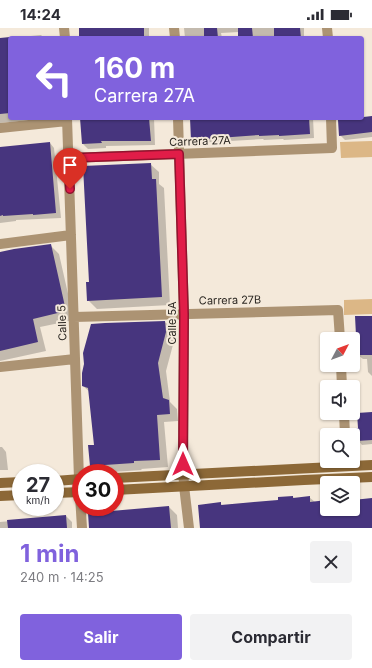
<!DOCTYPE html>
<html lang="es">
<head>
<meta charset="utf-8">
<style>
	:root { --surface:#fff; --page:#f2f2f3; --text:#2b2b33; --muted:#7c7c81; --accent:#8062dd }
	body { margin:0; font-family:Inter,sans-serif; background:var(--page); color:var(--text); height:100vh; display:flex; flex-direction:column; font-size:15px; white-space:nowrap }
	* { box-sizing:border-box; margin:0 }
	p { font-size:13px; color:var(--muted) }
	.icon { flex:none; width:22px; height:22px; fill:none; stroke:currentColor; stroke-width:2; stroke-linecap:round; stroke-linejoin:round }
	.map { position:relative; height:500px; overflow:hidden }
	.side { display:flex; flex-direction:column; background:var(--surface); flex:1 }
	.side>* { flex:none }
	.hud { position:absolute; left:8px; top:8px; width:356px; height:84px; border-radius:4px; box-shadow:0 1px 3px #0004; background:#8062dd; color:#fff; overflow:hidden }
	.needle { width:26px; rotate:49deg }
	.controls { position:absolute; left:320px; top:304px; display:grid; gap:8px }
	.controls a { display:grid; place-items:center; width:40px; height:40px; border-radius:4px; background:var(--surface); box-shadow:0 1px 3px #0004; font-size:20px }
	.speed { position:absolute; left:12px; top:436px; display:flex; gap:8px; font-size:20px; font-weight:700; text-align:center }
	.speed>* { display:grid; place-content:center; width:52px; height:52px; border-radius:50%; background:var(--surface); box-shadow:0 1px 3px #0004; line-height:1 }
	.speed small { font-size:10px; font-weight:400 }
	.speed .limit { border:6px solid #d22; background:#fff; color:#111 }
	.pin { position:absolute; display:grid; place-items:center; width:34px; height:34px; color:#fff; margin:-41px -17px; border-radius:50% 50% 50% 0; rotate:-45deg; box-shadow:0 0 4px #0007 }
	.pin .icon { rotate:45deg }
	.me { position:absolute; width:44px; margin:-22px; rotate:0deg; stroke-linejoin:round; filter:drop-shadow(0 0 3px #0008) }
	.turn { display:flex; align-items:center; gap:14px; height:84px; padding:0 20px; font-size:18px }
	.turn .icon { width:52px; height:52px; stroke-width:2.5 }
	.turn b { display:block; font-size:28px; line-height:34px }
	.round { display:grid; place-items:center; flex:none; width:42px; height:42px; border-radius:4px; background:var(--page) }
	.summary { display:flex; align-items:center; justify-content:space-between; height:68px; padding:0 20px }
	h1 { font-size:24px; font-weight:700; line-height:30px; color:var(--accent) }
	.primary-button { display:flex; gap:8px; margin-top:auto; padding:8px 20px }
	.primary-button a { flex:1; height:46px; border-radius:4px; background:var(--accent); color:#fff; font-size:16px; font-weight:700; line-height:46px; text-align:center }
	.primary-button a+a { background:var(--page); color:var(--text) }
	.status { display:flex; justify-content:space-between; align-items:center; height:28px; padding:0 20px; background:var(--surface); direction:ltr }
	.status svg { height:11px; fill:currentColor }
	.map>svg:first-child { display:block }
</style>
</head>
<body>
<div class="status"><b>14:24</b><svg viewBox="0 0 49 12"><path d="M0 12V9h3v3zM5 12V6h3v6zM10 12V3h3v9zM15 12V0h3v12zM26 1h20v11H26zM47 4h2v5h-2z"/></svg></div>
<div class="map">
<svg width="372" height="500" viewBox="0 0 372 500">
	<rect width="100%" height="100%" fill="#f4e9da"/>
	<path fill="#dcb786" d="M372 113V129L341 130 340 114Z
		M372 271V286L344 287V272Z"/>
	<path fill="#0003" d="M80 0H149V10H76V8H80Z
		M184 0H304V10H239V4L221 5 222 10H185Z
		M41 7 44 10H10V90H49L0 95V11Z
		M372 89V109L345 112 340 107Z
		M81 90H154L155 117 106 118V120L88 121 83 116Z
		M191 90H313L314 110 284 112 283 111 264 112 263 111 196 115 192 111Z
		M50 115 54 120 61 190 16 192V193L0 195V120Z
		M150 136 159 144V156L164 160 170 277 97 281 88 272 90 255Z
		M50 217 59 226 74 292 40 299 46 323 0 333V225Z
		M372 289V348L368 344 367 331H363L358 327Z
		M165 294 173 302 174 313 166 343 170 374 177 381 178 393 164 394 168 439 141 441 142 442 98 445 91 437 95 418 90 364 83 358Z
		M372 385V416L362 417 358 412 359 401Z
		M0 419H2L6 424 8 442H0Z
		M293 469 295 471 309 469 315 474 327 473V481H353V473L372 471V500H201L220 475 223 478 279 473Z
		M169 479 177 487 178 500H90Z
		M66 488 72 494V500H0V494Z"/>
	<path fill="#47357e" d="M79 0H144V10H79Z
		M204 0H217L218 10H204Z
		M238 0H252L253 10H238Z
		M274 0H300L301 10H274Z
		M10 9V85L0 86V10Z
		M372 88V104L339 108 338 92Z
		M80 90H149L151 113H101L102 115 82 116Z
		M190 90H309L310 106 279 108V107L259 108V107L191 112Z
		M50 114 56 185 33 187V186L3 188V187L0 188V119Z
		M151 135 152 151H156L162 269 87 273 86 254H89L83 138Z
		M51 216 66 283 33 291 38 314 0 323V224L14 221Z
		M355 288H372V327H357Z
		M165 293 166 304 158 335 163 370 169 372 170 386 157 387 160 432 134 433V435L90 438 88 417H94L88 360 82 358V345L84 336 83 325 91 296 105 295Z
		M372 384V412L357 413 356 400H358L357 385Z
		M293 468V470L310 468V474L327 472V481H353V472L372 470V500H200L198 477 221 474V477L254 474 278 472V469Z
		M169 478 171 500H89L88 485Z
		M66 487 67 500H8L7 492Z"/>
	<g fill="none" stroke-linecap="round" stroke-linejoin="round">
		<path stroke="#ac9373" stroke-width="10" d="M64 0 65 10
			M174 0 175 10
			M327 0 328 10
			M67 90 79 451 82 500
			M178 90 184 286 183 437 184 458 189 500
			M0 100 67 93
			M69 130 332 120 331 90
			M0 216 71 207
			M74 289 338 282 340 311
			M341 337 342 359
			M0 339 75 331
			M344 385 345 407"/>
		<path stroke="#8c6837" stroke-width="10" d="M115 450 372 437
			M55 453 81 451
			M0 455 21 454
			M115 462 304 452 372 449
			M55 465 81 464
			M0 468 21 467"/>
	</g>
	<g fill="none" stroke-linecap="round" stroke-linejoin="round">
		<defs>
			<path id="route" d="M70 161 68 130 179 126 184 286 183 436"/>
		</defs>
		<use href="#route" stroke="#92132f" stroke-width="10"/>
		<use href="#route" stroke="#e11d48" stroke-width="7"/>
	</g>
	<g text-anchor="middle" stroke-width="4" stroke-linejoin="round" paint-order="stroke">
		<g font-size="11" fill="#2a2621" stroke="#f4e9da">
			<text transform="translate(200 113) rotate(-2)" y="4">Carrera 27A</text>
			<text transform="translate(230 272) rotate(-1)" y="4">Carrera 27B</text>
			<text transform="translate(62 295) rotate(-92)" y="4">Calle 5</text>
			<text transform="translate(172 295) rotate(-90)" y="4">Calle 5A</text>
		</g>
	</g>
</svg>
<div class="controls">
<a><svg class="needle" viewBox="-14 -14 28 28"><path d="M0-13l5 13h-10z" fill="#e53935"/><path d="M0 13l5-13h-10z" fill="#7c7c81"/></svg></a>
<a><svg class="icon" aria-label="sound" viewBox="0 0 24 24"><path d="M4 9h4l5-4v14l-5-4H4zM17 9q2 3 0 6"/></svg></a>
<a><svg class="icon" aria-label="search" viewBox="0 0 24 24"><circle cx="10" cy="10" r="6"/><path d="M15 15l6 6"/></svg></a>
<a><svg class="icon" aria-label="layers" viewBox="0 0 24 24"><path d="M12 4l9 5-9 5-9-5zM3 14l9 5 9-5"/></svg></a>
</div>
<div class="speed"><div>27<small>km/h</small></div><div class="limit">30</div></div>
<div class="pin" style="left:70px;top:161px;background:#d93025"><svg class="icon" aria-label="arrive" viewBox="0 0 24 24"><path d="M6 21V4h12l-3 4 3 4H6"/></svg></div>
<svg class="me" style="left:183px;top:436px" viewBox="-20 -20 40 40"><path d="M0-17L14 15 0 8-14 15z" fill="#e11d48" stroke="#fff" stroke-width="4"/></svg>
<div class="hud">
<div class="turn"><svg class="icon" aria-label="left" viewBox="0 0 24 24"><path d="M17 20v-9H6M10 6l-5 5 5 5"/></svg><div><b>160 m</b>Carrera 27A</div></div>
</div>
</div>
<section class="side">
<div class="summary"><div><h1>1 min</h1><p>240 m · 14:25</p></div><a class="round"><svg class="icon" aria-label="close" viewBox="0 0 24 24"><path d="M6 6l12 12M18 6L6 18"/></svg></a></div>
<div class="primary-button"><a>Salir</a><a>Compartir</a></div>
</section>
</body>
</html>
